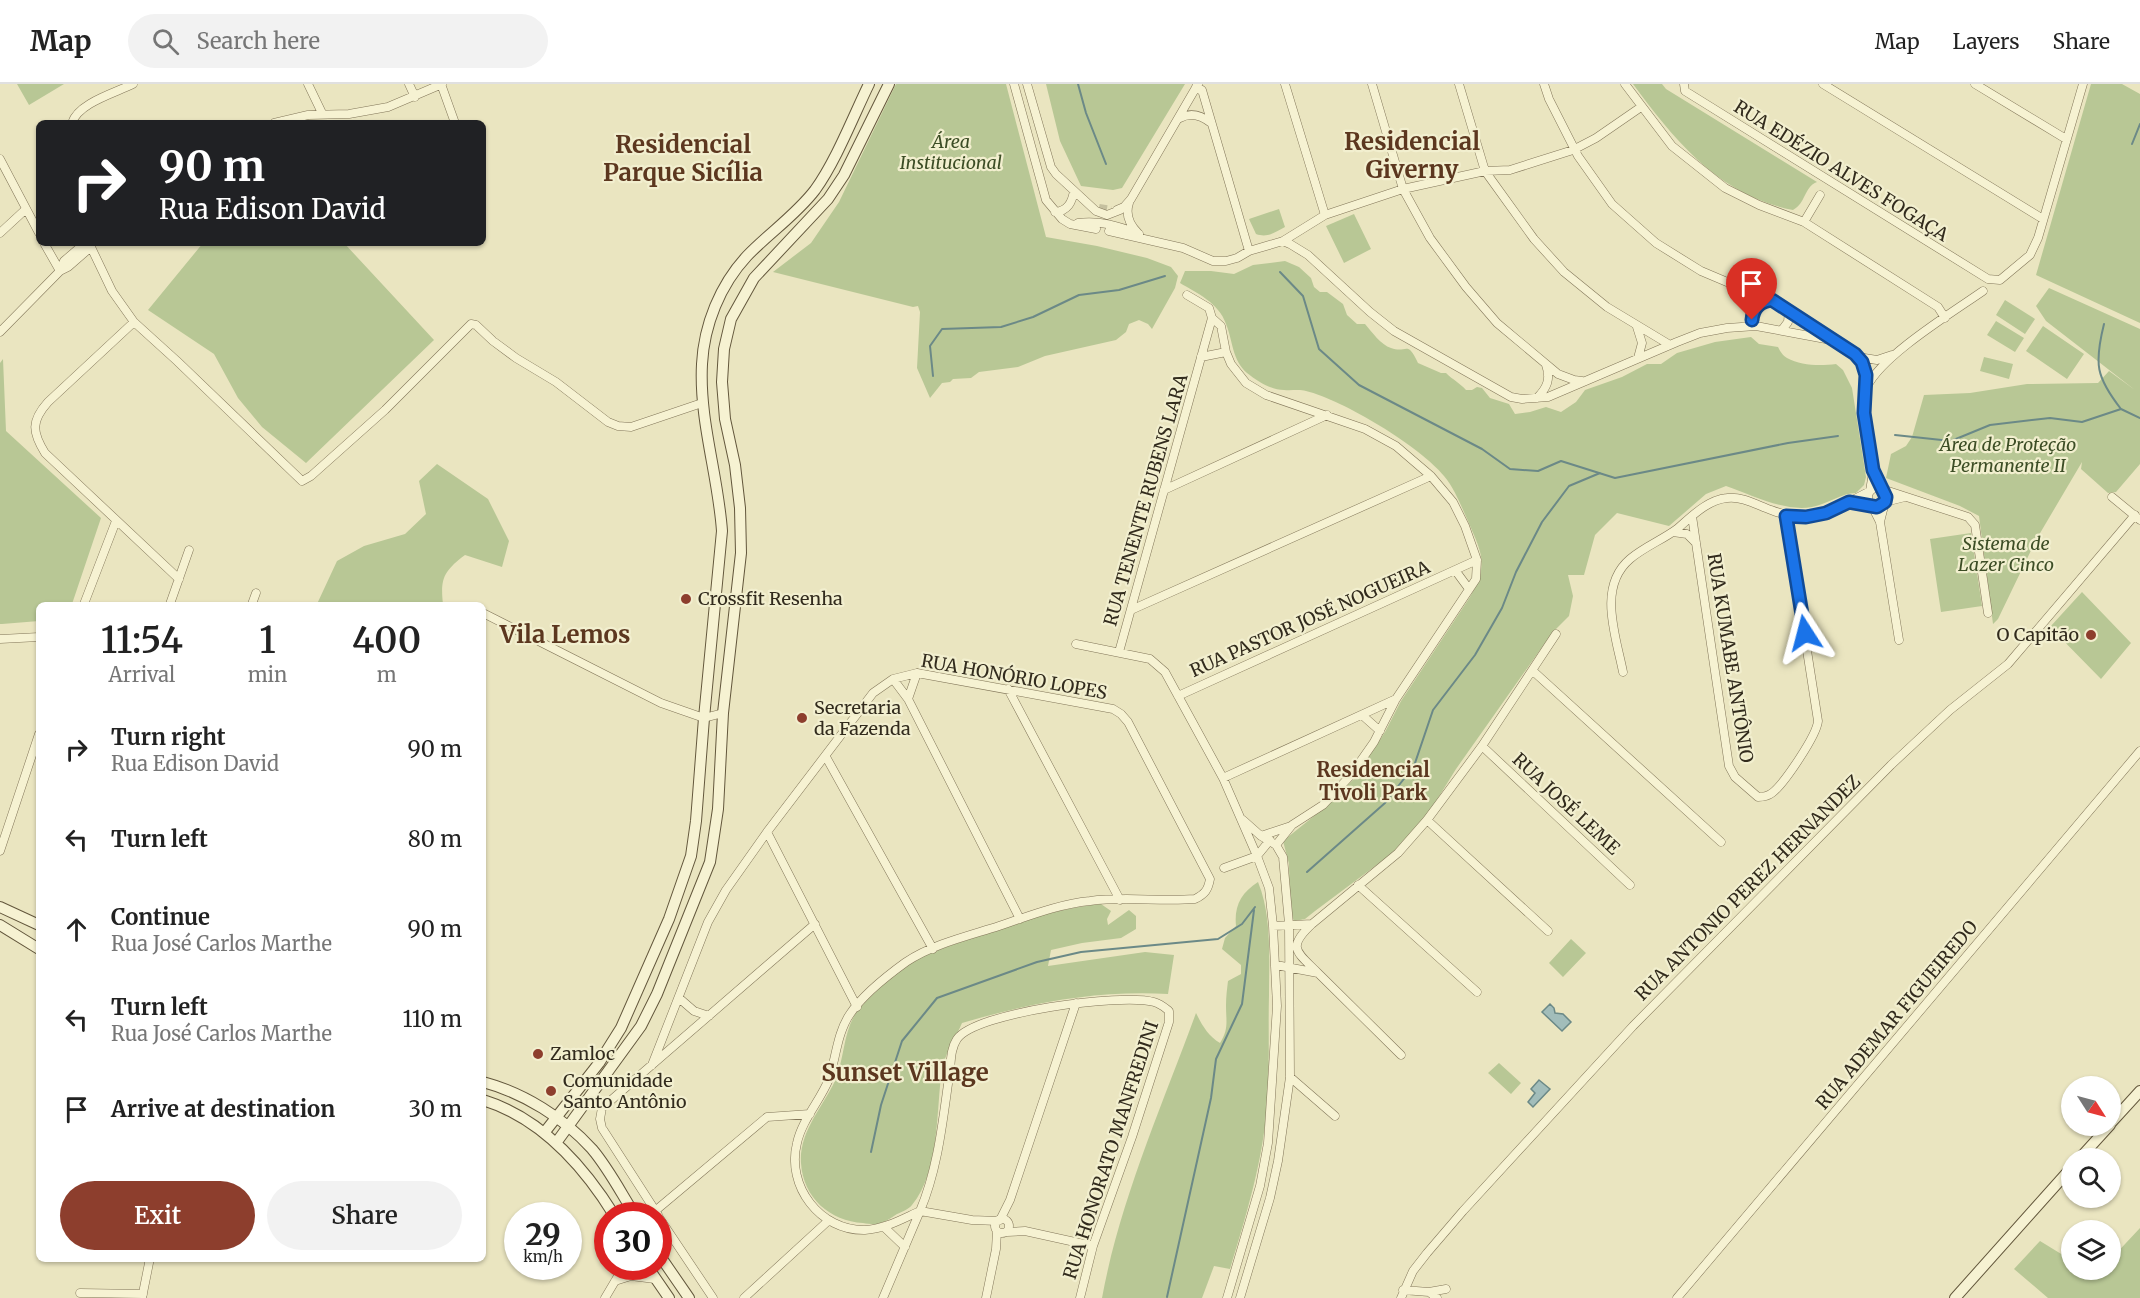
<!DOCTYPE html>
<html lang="en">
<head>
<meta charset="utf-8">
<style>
	:root { --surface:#fff; --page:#f2f2f2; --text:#222; --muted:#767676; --line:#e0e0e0; --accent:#8d3e2d }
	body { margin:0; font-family:Merriweather,serif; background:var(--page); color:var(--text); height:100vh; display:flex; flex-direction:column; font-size:22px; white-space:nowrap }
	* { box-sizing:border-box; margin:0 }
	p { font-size:20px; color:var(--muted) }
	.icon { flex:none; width:33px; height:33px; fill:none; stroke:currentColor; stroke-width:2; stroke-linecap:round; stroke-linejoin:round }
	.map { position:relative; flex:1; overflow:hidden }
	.side { position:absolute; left:36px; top:518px; width:450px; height:660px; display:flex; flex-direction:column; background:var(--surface); border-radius:9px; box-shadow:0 2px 4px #0004 }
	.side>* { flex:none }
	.hud { position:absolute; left:36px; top:36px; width:450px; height:126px; border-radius:9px; box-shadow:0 2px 4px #0004; background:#202124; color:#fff; overflow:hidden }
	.needle { width:39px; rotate:126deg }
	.buttons { position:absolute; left:2061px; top:992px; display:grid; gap:12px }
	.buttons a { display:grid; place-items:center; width:60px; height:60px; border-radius:50%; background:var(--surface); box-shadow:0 2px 4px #0004; font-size:30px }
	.speed { position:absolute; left:504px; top:1118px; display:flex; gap:12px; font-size:30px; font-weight:700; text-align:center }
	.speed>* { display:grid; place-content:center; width:78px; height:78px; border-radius:50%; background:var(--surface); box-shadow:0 2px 4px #0004; line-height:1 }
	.speed small { font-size:15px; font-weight:400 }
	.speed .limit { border:9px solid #d22; background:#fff; color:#111 }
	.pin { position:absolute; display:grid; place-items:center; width:51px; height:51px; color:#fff; margin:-62px -26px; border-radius:50% 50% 50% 0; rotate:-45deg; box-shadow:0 0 6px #0007 }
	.pin .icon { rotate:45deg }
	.me { position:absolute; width:66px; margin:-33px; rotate:351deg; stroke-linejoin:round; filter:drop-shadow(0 0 4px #0008) }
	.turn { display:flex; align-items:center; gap:21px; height:126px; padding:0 24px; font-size:27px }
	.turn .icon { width:78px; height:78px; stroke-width:2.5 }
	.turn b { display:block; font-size:42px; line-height:51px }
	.eta { display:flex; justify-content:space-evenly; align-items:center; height:102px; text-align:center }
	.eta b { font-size:36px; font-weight:600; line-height:42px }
	.button { display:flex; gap:12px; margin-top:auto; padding:12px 24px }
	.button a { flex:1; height:69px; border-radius:36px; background:var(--accent); color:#fff; font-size:24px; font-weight:600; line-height:69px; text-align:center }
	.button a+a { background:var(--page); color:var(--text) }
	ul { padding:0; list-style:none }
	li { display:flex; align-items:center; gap:18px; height:90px; padding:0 24px }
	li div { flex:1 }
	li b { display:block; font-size:22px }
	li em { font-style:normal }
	header { display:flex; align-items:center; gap:36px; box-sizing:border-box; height:84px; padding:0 30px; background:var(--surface); border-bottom:2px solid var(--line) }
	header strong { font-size:28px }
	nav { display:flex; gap:33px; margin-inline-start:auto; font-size:21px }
	.search { width:420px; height:54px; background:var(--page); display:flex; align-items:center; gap:15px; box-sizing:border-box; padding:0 21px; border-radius:33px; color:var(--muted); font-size:22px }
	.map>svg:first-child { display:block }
</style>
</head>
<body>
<header>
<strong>Map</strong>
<div class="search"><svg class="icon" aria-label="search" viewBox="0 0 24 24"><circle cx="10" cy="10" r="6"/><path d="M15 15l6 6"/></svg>Search here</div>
<nav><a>Map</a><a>Layers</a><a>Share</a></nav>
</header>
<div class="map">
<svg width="2140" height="1214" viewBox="0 0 2140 1214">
	<rect width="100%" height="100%" fill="#eae5c0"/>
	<path fill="#b8c795" d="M17 0H64L29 21Z
		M896 0H1006L1046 153 1097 162 1147 174 1171 183 1178 192 1175 204 1152 245 1148 240 1139 236 1129 240 1126 248 1116 256 1045 272 1018 283 979 288 971 294 953 295 950 298 942 299 930 314 917 284 920 228 918 222 913 223 773 188 811 159 839 118Z
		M1046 0H1185L1122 104 1113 106 1081 102 1060 57Z
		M1633 0H1662L1666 5 1817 98C1804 103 1806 119 1793 126 1720 112 1675 57 1633 0Z
		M2091 0H2122L2140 10V239L2036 191Z
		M1279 125 1285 143C1274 149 1267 154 1256 150L1249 135Z
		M1354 130 1371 165 1344 179 1326 142Z
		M203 159H344L434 256 306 379 262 343 238 314 214 270 148 226Z
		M1285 177 1299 183 1311 194 1314 203 1320 208H1327L1343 220 1347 231 1357 240H1365C1372 248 1381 261 1391 264 1407 270 1407 255 1418 279L1441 289H1446C1453 296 1460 299 1466 306H1472L1477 303 1482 304 1490 314 1509 320 1515 330 1530 328 1546 323 1561 328 1576 318 1585 306 1622 293 1647 280H1661L1677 269 1715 258 1751 253 1759 260 1778 263C1780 267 1783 272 1787 274 1801 282 1821 282 1836 280L1843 286 1852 304 1866 393 1864 401 1856 409C1841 409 1828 420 1812 423 1784 428 1752 411 1726 402L1706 410 1669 442 1617 429 1595 451 1584 491H1568L1573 512 1569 532 1552 549 1456 685 1430 727 1413 748 1394 768 1315 827 1305 835 1295 837 1290 832 1289 780 1283 757 1324 724 1355 694 1385 648 1401 617 1470 513C1489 480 1482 470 1468 437 1461 422 1455 405 1444 392 1421 363 1343 316 1306 307 1299 305 1291 307 1284 306 1271 306 1257 297 1247 289 1232 276 1233 257 1226 240 1219 219 1197 209 1180 199L1185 187H1211L1234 190 1253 181Z
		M2049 204 2140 245V380L2116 408 2108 409 2081 385 2082 378 2036 456 1998 535 1993 540 1979 432 1960 422 1886 394 1891 370 1906 362 1912 353 1924 311 1970 309 2027 300 2098 299 2109 287 2135 306 2046 237 2036 222Z
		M2005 216 2035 235 2025 250 1996 231Z
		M1996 237 2024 254 2015 268 1987 251Z
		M2043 242 2084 270 2067 295 2026 267Z
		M1984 273 2013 280 2009 295 1980 287Z
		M3 275 6 347 101 434 72 520H39V537L2 540H0V279Z
		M437 380 488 415 509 457 502 483 465 471C444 487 440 494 443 520H317L337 477 364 462 405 450 426 430 419 397Z
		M1971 449 1982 522 1941 528 1930 455Z
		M2082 508 2131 559 2101 595 2050 543Z
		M1258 798C1272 832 1269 875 1269 911 1268 947 1270 984 1267 1021 1263 1077 1246 1132 1230 1185L1214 1182 1202 1214H1102C1120 1116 1162 1022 1196 929 1202 941 1208 952 1220 959 1229 945 1226 937 1226 921 1226 913 1227 905 1228 897L1241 890V881L1222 865 1225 854 1236 842C1234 822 1241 809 1258 798Z
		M1101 820 1111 827 1107 835 1108 841 1129 826 1136 832V845L1121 854 1082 859 1051 866 1048 882 1145 868 1174 871 1168 910C1097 906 1029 919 962 939 956 953 945 970 942 985 936 1025 940 1088 912 1121 909 1125 902 1128 897 1130 892 1133 887 1137 881 1139 876 1141 869 1140 863 1139 830 1137 803 1114 801 1079 799 1048 822 1024 835 997 844 976 843 952 854 932 863 918 896 888 911 879 931 867 956 860 978 852 1018 838 1059 824 1101 820Z
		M1571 855 1586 869 1563 893 1549 879Z
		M1499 979 1521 999 1511 1010 1488 989Z
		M2140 1144V1214H2048L2014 1185 2040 1157 2071 1176 2072 1185H2087L2095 1190 2101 1185H2110L2111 1175Z"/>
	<path fill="#a2bdba" stroke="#6b8987" stroke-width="1.5" d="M1550 920 1554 924 1555 929 1563 930 1571 938 1562 947 1542 928Z
		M1539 996 1550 1005 1533 1023 1528 1018 1535 1009 1531 1005Z"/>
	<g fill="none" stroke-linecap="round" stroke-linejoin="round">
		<path stroke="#6b8987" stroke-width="2" d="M1078 0 1086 29 1106 80
			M2132 60 2140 40
			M1280 188 1303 212 1319 265 1359 301 1482 365 1510 385 1538 387 1561 377 1615 394 1788 359 1838 352
			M2104 240C2094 280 2096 293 2121 325
			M933 292 930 262 942 245 1001 243 1033 233 1079 211 1119 206 1165 192
			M1895 351 1951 357 1990 341 2050 334 2082 338 2121 325 2140 334
			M1307 788 1385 719 1414 682 1433 626 1475 571 1502 524 1516 488 1542 438 1569 402 1600 389
			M871 1068 881 1021 902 957 937 914 1037 878 1081 868 1218 855 1242 840 1255 823
			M1167 1213 1211 1014 1216 975 1242 920 1254 826"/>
		<path stroke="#c5c09f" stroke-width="8" stroke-dasharray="8 4" stroke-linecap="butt" d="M1099 124 1111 126"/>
		<defs>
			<path id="minor" d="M308 0 322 29
				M409 0 415 13
				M441 0 455 39
				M1014 0 1046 116 1062 135 1070 140 1096 145
				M1027 0 1051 83 1056 90 1096 127 1107 131 1120 126
				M1285 0 1325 131
				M1372 0 1403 105 1430 154 1466 203 1497 239 1558 290 1574 296 1582 297
				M1459 0 1485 87 1534 155 1564 188 1607 223 1670 261
				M1544 0 1549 15 1578 72 1612 120 1656 159 1701 187 1772 217 1789 226 1858 273 1866 286 1864 329 1873 386 1882 405 1968 433 1975 441 1988 529
				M1625 0 1672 62 1725 104 1759 121 1804 138 1938 223 1945 234
				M1684 0 1685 7 1988 195 2000 196 2030 171 2038 154 2083 0
				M1823 0 2043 135
				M1975 0 2066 55
				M1196 3 1202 6 1249 167
				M1180 34C1191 28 1201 31 1211 39
				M72 39C78 19 115 9 133 0
				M274 39 308 31 349 30 388 23 442 0
				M0 75 39 149
				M1129 119C1125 131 1130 141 1138 149
				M1117 126 1124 123 1131 115 1198 0
				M1055 128C1068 127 1072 118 1074 107
				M1804 138 1820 111
				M1078 139C1099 136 1119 142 1139 150
				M1109 147 1183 164 1213 177H1226L1237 174 1249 167 1283 157 1325 131 1403 105 1485 87 1510 86 1573 66 1596 54 1641 23
				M0 149 26 125
				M1283 157 1290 160 1308 171 1370 228 1394 247 1511 313 1522 315 1548 313 1677 258 1700 249 1727 244 1756 242 1831 256
				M44 159 60 187
				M89 159 112 207 134 238 177 277 302 397 311 392 385 326 471 240 476 241 493 257 516 274 556 298 608 338 618 342 631 343 702 319
				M60 187 68 183 91 163
				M1187 211 1209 224 1212 234 1221 242 1226 268 1231 280 1246 299 1266 311 1365 345 1396 362 1431 392 1453 418 1465 442 1477 476 1476 495 1396 615 1374 658 1351 691 1323 721 1292 741 1276 761
				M134 238 48 318C31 337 32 348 45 369L179 495
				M1756 242 1752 236C1753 225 1759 217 1770 217
				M1637 243 1642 259 1638 274
				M1782 246 1788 238 1789 226
				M0 248 60 187 64 177 85 159
				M1201 273 1226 268
				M1858 273 1877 276 1892 271
				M1867 303C1881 272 1953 228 1983 207
				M1537 314C1547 304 1551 295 1546 281
				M1868 413a9 9 0 1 1 18 0a9 9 0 1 1-18 0Z
				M1164 406 1327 331
				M2112 413 2140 436
				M1851 418 1871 420 1880 438 1899 556
				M1692 432 1729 682 1735 693 1758 713C1764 713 1768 712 1772 709 1784 700 1817 651 1818 637L1786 432
				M1880 438 1885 418 1905 413
				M1673 448 1687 450 1696 459
				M1455 486 1469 505
				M84 520 116 437
				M170 520 189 466
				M252 520 256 509
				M1131 526 1431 392
				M483 529 661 619 704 634 723 629
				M0 555 39 553
				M1076 560 1150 575 1165 588 1223 694 1257 772 1269 804 1273 842 1277 922 1268 1059 1260 1102 1227 1214
				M1119 568 1212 234
				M1533 587 1721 758
				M1623 588C1616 552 1597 503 1630 475 1644 463 1662 456 1677 445 1691 433 1707 416 1727 414 1742 412 1757 421 1771 426 1809 441 1836 425 1870 407L1873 388
				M893 595 908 615 1020 835
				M1008 605 1120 816
				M1178 612 1477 476
				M908 615 917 589
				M1362 631 1380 647
				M1482 662 1630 801
				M826 673 933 865
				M1223 694 1396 615
				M1427 736 1548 847
				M767 748 857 923
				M1261 752 1291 742
				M0 767 39 650
				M1224 784 1257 772 1270 756
				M1358 801 1477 908
				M1312 840C1286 864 1297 868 1318 889
				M1273 842 1312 840 1398 769 1427 736 1482 662 1556 550
				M1276 881 1318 889 1401 971
				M679 914 694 927 709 932
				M652 981 708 838 726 806 767 748 873 609 893 595 917 589 1113 625 1121 630 1128 638 1210 795C1208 806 1205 810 1195 815 1160 818 1125 812 1090 817 1059 820 1029 832 999 842 968 852 933 860 906 878 888 891 862 912 850 930 837 949 836 974 829 995 820 1017 802 1036 797 1059 786 1102 820 1147 865 1146 885 1145 902 1135 920 1127 939 1082 943 1033 950 986 951 975 951 964 957 955 976 928 1122 909 1154 918 1161 920 1164 923 1169 927V938L1132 1053 1093 1162 1080 1214
				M1290 993 1335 1032
				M655 1127 767 1033 810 1030
				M658 1131 602 1044 600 1035 602 1024 815 840
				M658 1132 713 1214
				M995 1142a7 7 0 1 1 14 0a7 7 0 1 1-14 0Z
				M1000 1136 1010 1116 1076 919
				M884 1143 905 1163
				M1007 1148 1025 1147 1093 1162
				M615 1197 631 1192 655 1195
				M1403 1206 1429 1208 1437 1214
				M1429 1208 1446 1205
				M80 1209 143 1210
				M142 1214 150 1174
				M605 1214 624 1182
				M744 1214 828 1137
				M883 1214 920 1127 972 1136 998 1137
				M986 1214 996 1165 997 1147
				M1240 1214 1270 1114 1278 1077 1290 993 1289 840 1283 773 1276 761 1261 752 1243 736
				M1401 1214 1413 1187 1427 1169 1463 1127 1633 942 1891 681 1950 626 2008 580 2135 431
				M1677 1214 2140 667"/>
			<path id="secondary" d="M0 823 39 841
				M0 841 39 865
				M483 998C524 1009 564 1034 592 1065 609 1085 621 1109 635 1131
				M483 1016C541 1034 583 1081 614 1131
				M2110 1040 2140 1007
				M544 1049 599 979 621 944 669 835 691 772 696 737 704 634 722 447C718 390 699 337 702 280 704 241 720 201 747 172 769 149 796 131 815 106 836 77 853 33 869 0
				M556 1059 641 942 657 910 710 778 718 725 723 629 741 469 740 424 735 381 725 335 722 298 724 265 731 235 754 194 828 115 844 91 889 0
				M2080 1074 2110 1041
				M658 1169 689 1214
				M647 1182 669 1214
				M1955 1214 2072 1083"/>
		</defs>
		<use href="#minor" stroke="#827659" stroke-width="9"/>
		<use href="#secondary" stroke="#63573c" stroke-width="12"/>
		<use href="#minor" stroke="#f6f2d2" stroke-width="8"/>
		<use href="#secondary" stroke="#f6f2d2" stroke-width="10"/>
	</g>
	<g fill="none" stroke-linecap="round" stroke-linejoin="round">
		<defs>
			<path id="route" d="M1752 236C1753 224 1760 217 1772 216L1855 270 1862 278 1866 291 1864 329 1873 386 1886 413 1885 418 1877 423 1849 418 1826 429 1806 433 1786 432 1805 549"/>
		</defs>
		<use href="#route" stroke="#114b97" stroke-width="15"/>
		<use href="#route" stroke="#1a73e8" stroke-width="10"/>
	</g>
	<g fill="#8d3e2d" stroke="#f2efcf" stroke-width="2">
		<circle cx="686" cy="515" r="6"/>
		<circle cx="2091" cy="551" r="6"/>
		<circle cx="802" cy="634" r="6"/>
		<circle cx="538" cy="970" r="6"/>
		<circle cx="551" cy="1007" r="6"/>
	</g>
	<g text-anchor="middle" stroke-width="4.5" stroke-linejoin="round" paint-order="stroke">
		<g font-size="18" font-style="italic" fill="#3c4d25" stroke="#f2efcf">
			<text x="951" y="64">Área<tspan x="951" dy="21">Institucional</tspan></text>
			<text x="2008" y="367">Área de Proteção<tspan x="2008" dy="21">Permanente II</tspan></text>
			<text x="2006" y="466">Sistema de<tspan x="2006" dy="21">Lazer Cinco</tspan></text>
		</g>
		<g font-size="18" fill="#322b1d" stroke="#f2efcf">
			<text transform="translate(1841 87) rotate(32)" y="6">RUA EDÉZIO ALVES FOGAÇA</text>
			<text transform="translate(1146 416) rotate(-74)" y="6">RUA TENENTE RUBENS LARA</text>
			<text transform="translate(1310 535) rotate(-24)" y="6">RUA PASTOR JOSÉ NOGUEIRA</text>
			<text transform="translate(1730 574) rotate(81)" y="6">RUA KUMABE ANTÔNIO</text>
			<text transform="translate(1014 593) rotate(10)" y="6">RUA HONÓRIO LOPES</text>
			<text transform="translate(1566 720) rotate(43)" y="6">RUA JOSÉ LEME</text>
			<text transform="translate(1748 804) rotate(-45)" y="6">RUA ANTONIO PEREZ HERNANDEZ</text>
			<text transform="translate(1897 931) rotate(-50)" y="6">RUA ADEMAR FIGUEIREDO</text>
			<text transform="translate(1111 1066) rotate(-72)" y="6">RUA HONORATO MANFREDINI</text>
		</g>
		<g font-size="18" fill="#322b1d" stroke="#f2efcf" text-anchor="start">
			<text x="698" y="521">Crossfit Resenha</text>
			<text x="2079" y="557" text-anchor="end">O Capitão</text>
			<text x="814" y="630">Secretaria<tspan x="814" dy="21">da Fazenda</tspan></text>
			<text x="550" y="976">Zamloc</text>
			<text x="563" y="1003">Comunidade<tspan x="563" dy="21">Santo Antônio</tspan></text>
		</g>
		<g font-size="20" font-weight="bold" fill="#5c371f" stroke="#f2efcf">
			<text x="1373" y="693">Residencial<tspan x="1373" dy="23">Tivoli Park</tspan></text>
		</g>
		<g font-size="24" font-weight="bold" fill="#5c371f" stroke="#f2efcf">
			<text x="1412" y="66">Residencial<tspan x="1412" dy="28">Giverny</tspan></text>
			<text x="683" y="69">Residencial<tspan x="683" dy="28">Parque Sicília</tspan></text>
			<text x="565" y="559">Vila Lemos</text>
			<text x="905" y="997">Sunset Village</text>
		</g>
	</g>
</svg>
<div class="buttons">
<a><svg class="needle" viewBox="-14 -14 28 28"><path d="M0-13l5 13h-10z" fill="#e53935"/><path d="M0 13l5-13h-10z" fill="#767676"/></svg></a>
<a><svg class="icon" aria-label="search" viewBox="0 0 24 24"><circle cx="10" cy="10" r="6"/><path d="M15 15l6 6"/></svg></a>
<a><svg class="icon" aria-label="layers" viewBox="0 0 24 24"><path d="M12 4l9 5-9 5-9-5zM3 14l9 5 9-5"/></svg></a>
</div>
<div class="speed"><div>29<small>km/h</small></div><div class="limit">30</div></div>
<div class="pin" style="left:1752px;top:236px;background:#d93025"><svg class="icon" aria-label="arrive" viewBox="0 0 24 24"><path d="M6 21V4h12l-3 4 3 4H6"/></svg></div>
<svg class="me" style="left:1805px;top:549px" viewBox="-20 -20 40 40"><path d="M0-17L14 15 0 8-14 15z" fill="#1a73e8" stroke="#fff" stroke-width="4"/></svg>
<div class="hud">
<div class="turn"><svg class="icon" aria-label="right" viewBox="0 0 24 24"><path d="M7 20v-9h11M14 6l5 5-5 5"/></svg><div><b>90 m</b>Rua Edison David</div></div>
</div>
<section class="side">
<div class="eta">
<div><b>11:54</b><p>Arrival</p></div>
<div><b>1</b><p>min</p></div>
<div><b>400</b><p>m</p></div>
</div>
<ul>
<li><svg class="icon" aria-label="right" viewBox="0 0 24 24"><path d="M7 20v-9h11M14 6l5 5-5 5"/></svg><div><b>Turn right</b><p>Rua Edison David</p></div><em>90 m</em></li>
<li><svg class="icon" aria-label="left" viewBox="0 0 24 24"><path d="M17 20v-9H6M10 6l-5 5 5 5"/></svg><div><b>Turn left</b></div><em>80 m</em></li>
<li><svg class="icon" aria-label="ahead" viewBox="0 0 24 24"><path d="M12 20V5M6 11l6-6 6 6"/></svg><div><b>Continue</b><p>Rua José Carlos Marthe</p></div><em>90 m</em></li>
<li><svg class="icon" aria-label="left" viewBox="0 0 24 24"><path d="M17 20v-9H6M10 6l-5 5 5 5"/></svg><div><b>Turn left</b><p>Rua José Carlos Marthe</p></div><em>110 m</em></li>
<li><svg class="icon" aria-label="arrive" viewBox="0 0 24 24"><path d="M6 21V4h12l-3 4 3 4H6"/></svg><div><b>Arrive at destination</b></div><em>30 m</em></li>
</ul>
<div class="button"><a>Exit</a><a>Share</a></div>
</section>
</div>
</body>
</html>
